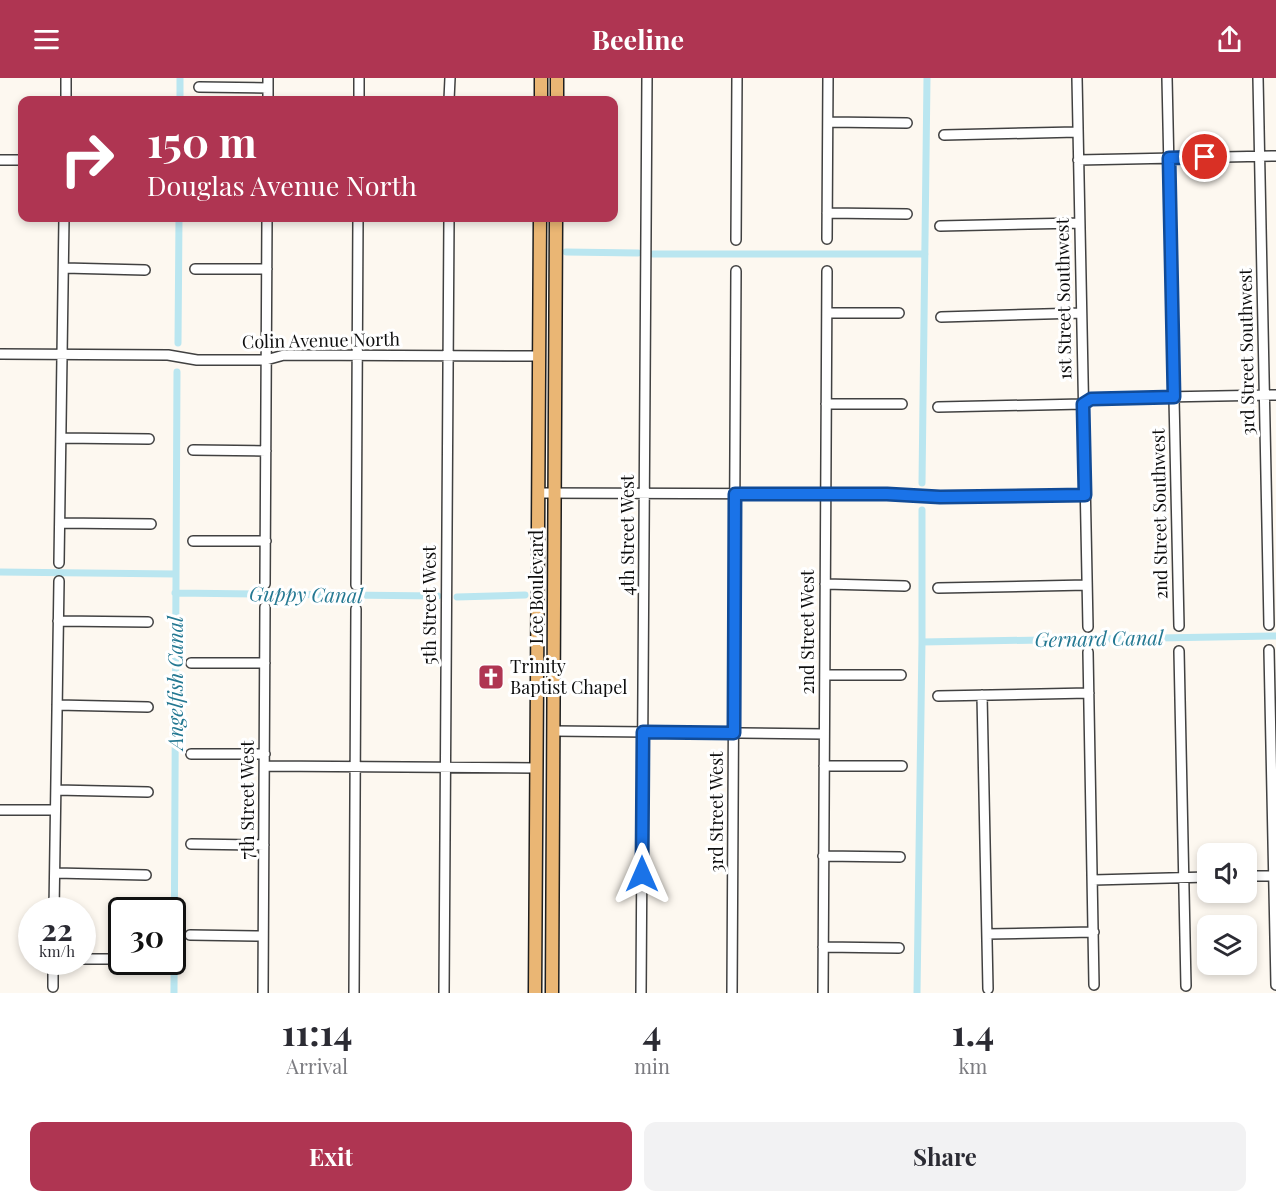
<!DOCTYPE html>
<html lang="en">
<head>
<meta charset="utf-8">
<style>
	:root { --surface:#fff; --page:#f2f2f3; --text:#2b2b33; --muted:#7c7c81; --accent:#af3552 }
	body { margin:0; font-family:"Playfair Display",serif; background:var(--page); color:var(--text); height:100vh; display:flex; flex-direction:column; font-size:22px; white-space:nowrap }
	* { box-sizing:border-box; margin:0 }
	p { font-size:20px; color:var(--muted) }
	.icon { flex:none; width:33px; height:33px; fill:none; stroke:currentColor; stroke-width:2; stroke-linecap:round; stroke-linejoin:round }
	.map { position:relative; height:915px; overflow:hidden }
	.details { display:flex; flex-direction:column; background:var(--surface); flex:1 }
	.details>* { flex:none }
	.hud { position:absolute; left:18px; top:18px; width:600px; height:126px; border-radius:12px; box-shadow:0 3px 9px #0003; background:#af3552; color:#fff; overflow:hidden }
	.buttons { position:absolute; left:1197px; top:765px; display:grid; gap:12px }
	.buttons a { display:grid; place-items:center; width:60px; height:60px; border-radius:12px; background:var(--surface); box-shadow:0 3px 9px #0003; font-size:30px }
	.speed { position:absolute; left:18px; top:819px; display:flex; gap:12px; font-size:30px; font-weight:700; text-align:center }
	.speed>* { display:grid; place-content:center; width:78px; height:78px; border-radius:50%; background:var(--surface); box-shadow:0 3px 9px #0003; line-height:1 }
	.speed small { font-size:15px; font-weight:400 }
	.speed .limit { border:3px solid #111; border-radius:9px; background:#fff; color:#111 }
	.pin { position:absolute; display:grid; place-items:center; width:51px; height:51px; color:#fff; margin:-26px; border:3px solid #fff; border-radius:50%; box-shadow:0 2px 6px #0007 }
	.me { position:absolute; width:66px; margin:-33px; rotate:0deg; stroke-linejoin:round; filter:drop-shadow(0 0 4px #0008) }
	.turn { display:flex; align-items:center; gap:21px; height:126px; padding:0 30px; font-size:27px }
	.turn .icon { width:78px; height:78px; stroke-width:2.5 }
	.turn b { display:block; font-size:42px; line-height:51px }
	.eta { display:flex; justify-content:space-evenly; align-items:center; height:102px; text-align:center }
	.eta b { font-size:36px; font-weight:700; line-height:42px }
	.button { display:flex; gap:12px; margin-top:auto; padding:12px 30px }
	.button a { flex:1; height:69px; border-radius:12px; background:var(--accent); color:#fff; font-size:24px; font-weight:700; line-height:69px; text-align:center }
	.button a+a { background:var(--page); color:var(--text) }
	header { display:flex; justify-content:space-between; align-items:center; height:78px; padding:0 30px; background:var(--accent); color:#fff; font-size:27px; font-weight:700 }
	.map>svg:first-child { display:block }
</style>
</head>
<body>
<header><svg class="icon" aria-label="menu" viewBox="0 0 24 24"><path d="M4 6h16M4 12h16M4 18h16"/></svg>Beeline<svg class="icon" aria-label="share" viewBox="0 0 24 24"><path d="M12 15V3M7 8l5-5 5 5M5 13v7h14v-7"/></svg></header>
<div class="map">
<svg width="1276" height="915" viewBox="0 0 1276 915">
	<rect width="100%" height="100%" fill="#fdf8f0"/>
	<g fill="none" stroke-linecap="round" stroke-linejoin="round">
		<path stroke="#bae6f0" stroke-width="7" d="M180 22V0
			M566 174 638 175
			M653 176H925
			M178 265 179 140
			M922 405 927 0
			M0 494 175 496
			M175 515 438 518
			M457 519 525 517
			M922 564 1276 558
			M174 915 177 294
			M917 915 922 564V432"/>
		<defs>
			<path id="minor" d="M1077 0 1088 549
				M1167 0 1179 548
				M1258 0 1269 547
				M199 9 268 10
				M66 22V0
				M268 22V0
				M359 22V0
				M449 22 450 0
				M828 44 907 45
				M944 57 1077 54
				M0 82H22
				M1078 82 1276 78
				M827 135 907 136
				M940 148 1079 145
				M827 161 828 0
				M736 162 737 0
				M64 190 145 192
				M195 191H267
				M827 235H899
				M941 239 1081 235
				M0 276 168 277 197 282H266L284 277 539 278
				M826 326H902
				M938 329 1083 326 1091 321 1109 320 1276 317
				M61 360 149 361
				M193 372 266 373
				M538 415 887 416 940 419 1085 417
				M60 445 151 446
				M193 463H266
				M59 485 64 140
				M265 506 267 140
				M825 506 905 508
				M356 507 358 140
				M938 510 1087 507
				M58 543 148 544
				M1269 572 1276 907
				M1179 573 1186 908
				M1088 574 1094 907
				M191 585H265
				M825 597H901
				M982 617 988 911
				M938 618 1089 615
				M57 627 148 629
				M554 653 824 656
				M191 676H265
				M265 688 537 690
				M824 688H902
				M56 712 148 714
				M0 732H55
				M191 766 264 767
				M823 778 900 779
				M55 795 146 797
				M1246 798H1276
				M1093 802 1208 799
				M54 832 59 503
				M987 856 1094 854
				M190 857 263 858
				M823 869 899 870
				M82 881H122
				M53 909V884
				M263 915 265 529
				M354 915 356 531
				M444 915 449 140
				M641 915 647 0
				M732 915 736 193
				M823 915 827 193"/>
			<path id="major" d="M541 22V0
				M557 22V0
				M535 915 540 140
				M552 915 556 140"/>
		</defs>
		<use href="#minor" stroke="#414141" stroke-width="12"/>
		<use href="#major" stroke="#1f1f1f" stroke-width="15"/>
		<use href="#minor" stroke="#fff" stroke-width="9"/>
		<use href="#major" stroke="#eab674" stroke-width="12"/>
	</g>
	<g fill="none" stroke-linecap="round" stroke-linejoin="round">
		<defs>
			<path id="route" d="M642 796 643 654 734 655 735 416H887L940 419 1085 417 1083 326 1091 321 1174 319 1169 80 1205 79"/>
		</defs>
		<use href="#route" stroke="#114b97" stroke-width="15"/>
		<use href="#route" stroke="#1a73e8" stroke-width="10"/>
	</g>
	<defs>
		<symbol id="church-square" viewBox="-11 -11 22 22"><rect x="-9" y="-9" width="18" height="18" rx="4" fill="#af3552" stroke="#fff"/><path d="M-1.2-6h2.4v3.5h3.3v2.4h-3.3V6h-2.4V-.1h-3.3v-2.4h3.3Z" fill="#fff"/></symbol>
	</defs>
	<g fill-rule="evenodd">
		<use href="#church-square" x="476" y="584" width="30" height="30"/>
	</g>
	<g text-anchor="middle" stroke-width="6" stroke-linejoin="round" paint-order="stroke">
		<g font-size="18" fill="#0e0e0e" stroke="#fff">
			<text transform="translate(1064 221) rotate(-91)" y="6">1st Street Southwest</text>
			<text transform="translate(321 263) rotate(-1)" y="6">Colin Avenue North</text>
			<text transform="translate(1247 274) rotate(-91)" y="6">3rd Street Southwest</text>
			<text transform="translate(1160 436) rotate(-91)" y="6">2nd Street Southwest</text>
			<text transform="translate(628 457) rotate(-90)" y="6">4th Street West</text>
			<text transform="translate(537 509) rotate(-90)" y="6">Lee Boulevard</text>
			<text transform="translate(430 527) rotate(-90)" y="6">5th Street West</text>
			<text transform="translate(808 554) rotate(-90)" y="6">2nd Street West</text>
			<text transform="translate(248 722) rotate(-90)" y="6">7th Street West</text>
			<text transform="translate(717 734) rotate(-90)" y="6">3rd Street West</text>
		</g>
		<g font-size="18" fill="#0e0e0e" stroke="#fff" text-anchor="start">
			<text x="510" y="595">Trinity<tspan x="510" dy="21">Baptist Chapel</tspan></text>
		</g>
		<g font-size="20" font-style="italic" fill="#247892" stroke="#fff">
			<text transform="translate(306 517) rotate(1)" y="7">Guppy Canal</text>
			<text transform="translate(1099 561) rotate(-1)" y="7">Gernard Canal</text>
			<text transform="translate(176 605) rotate(-90)" y="7">Angelfish Canal</text>
		</g>
	</g>
</svg>
<div class="buttons">
<a><svg class="icon" aria-label="sound" viewBox="0 0 24 24"><path d="M4 9h4l5-4v14l-5-4H4zM17 9q2 3 0 6"/></svg></a>
<a><svg class="icon" aria-label="layers" viewBox="0 0 24 24"><path d="M12 4l9 5-9 5-9-5zM3 14l9 5 9-5"/></svg></a>
</div>
<div class="speed"><div>22<small>km/h</small></div><div class="limit">30</div></div>
<div class="pin" style="left:1205px;top:79px;background:#d93025"><svg class="icon" aria-label="arrive" viewBox="0 0 24 24"><path d="M6 21V4h12l-3 4 3 4H6"/></svg></div>
<svg class="me" style="left:642px;top:796px" viewBox="-20 -20 40 40"><path d="M0-17L14 15 0 8-14 15z" fill="#1a73e8" stroke="#fff" stroke-width="4"/></svg>
<div class="hud">
<div class="turn"><svg class="icon" aria-label="right" viewBox="0 0 24 24"><path d="M7 20v-9h11M14 6l5 5-5 5"/></svg><div><b>150 m</b>Douglas Avenue North</div></div>
</div>
</div>
<section class="details">
<div class="eta">
<div><b>11:14</b><p>Arrival</p></div>
<div><b>4</b><p>min</p></div>
<div><b>1.4</b><p>km</p></div>
</div>
<div class="button"><a>Exit</a><a>Share</a></div>
</section>
</body>
</html>
